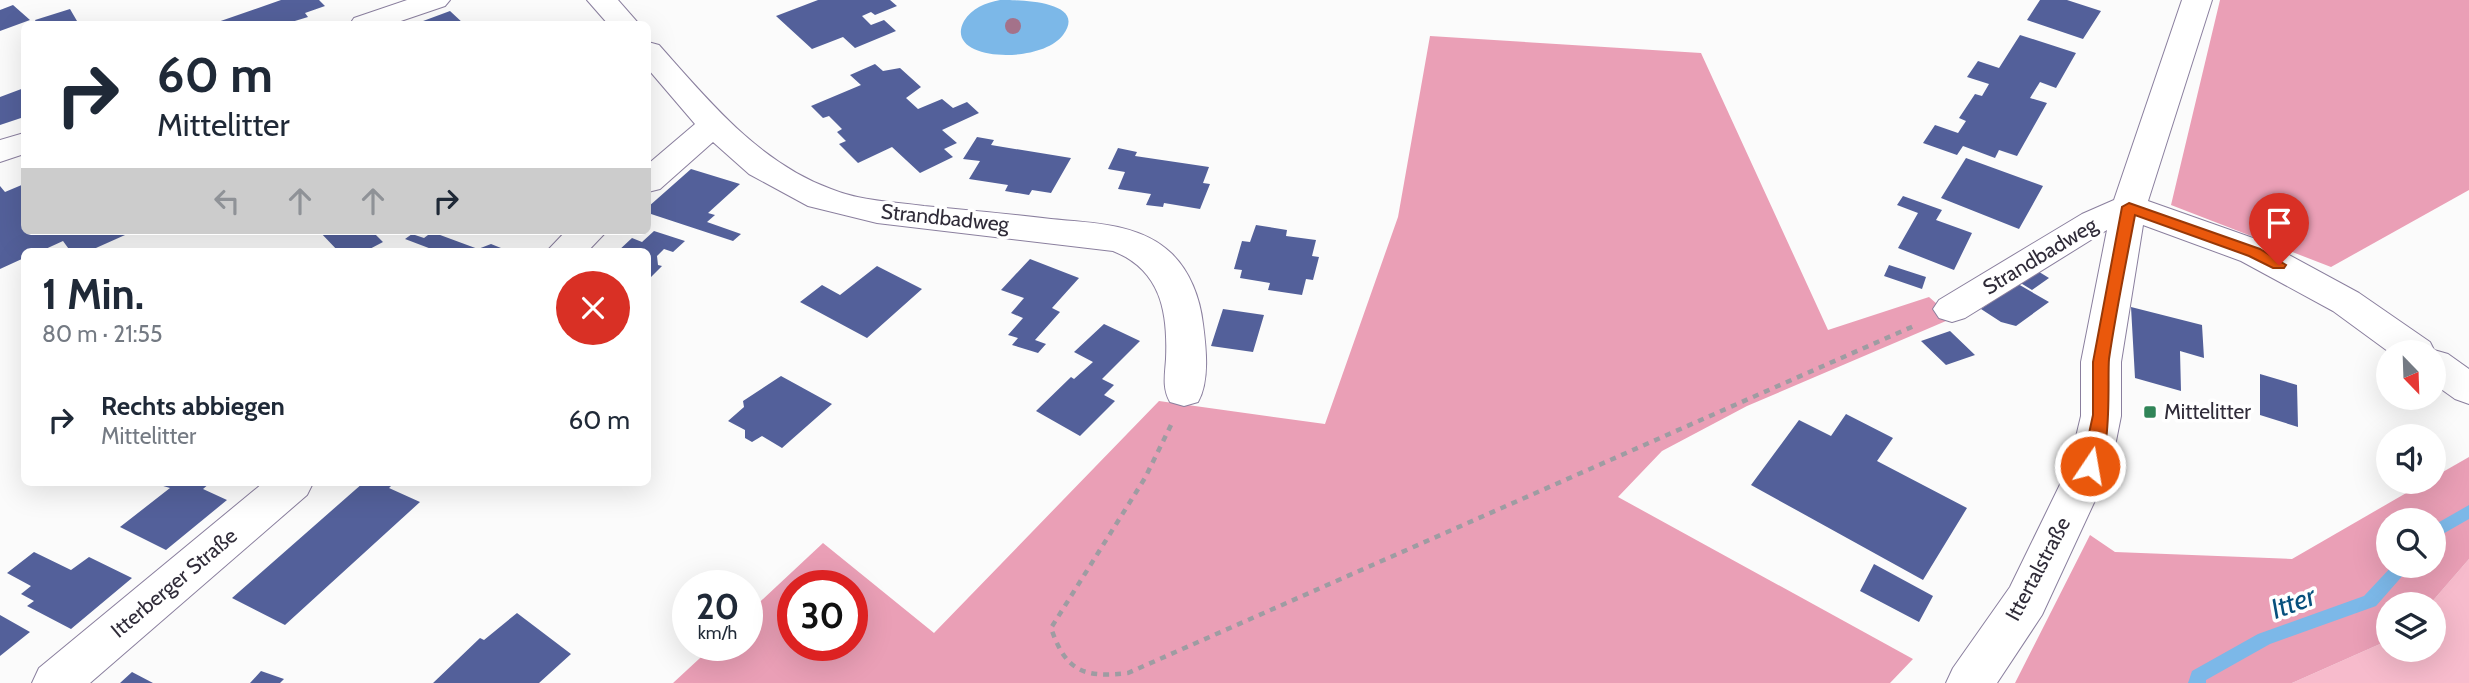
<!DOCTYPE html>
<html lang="de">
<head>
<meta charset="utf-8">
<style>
	:root { --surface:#fff; --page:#f6f6f7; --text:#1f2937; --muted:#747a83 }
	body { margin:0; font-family:Cabin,sans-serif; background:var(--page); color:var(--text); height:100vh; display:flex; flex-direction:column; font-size:26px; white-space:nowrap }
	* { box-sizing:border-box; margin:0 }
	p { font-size:23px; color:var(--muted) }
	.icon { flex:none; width:38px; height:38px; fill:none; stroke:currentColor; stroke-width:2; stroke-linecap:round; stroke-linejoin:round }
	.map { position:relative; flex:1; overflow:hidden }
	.details { position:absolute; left:21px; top:248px; width:630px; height:238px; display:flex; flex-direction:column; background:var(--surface); border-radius:10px; box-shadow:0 7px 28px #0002 }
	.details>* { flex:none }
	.guide { position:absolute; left:21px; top:21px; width:630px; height:214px; border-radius:10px; box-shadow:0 7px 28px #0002; background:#fff; color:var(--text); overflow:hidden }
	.needle { width:46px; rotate:157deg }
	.controls { position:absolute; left:2376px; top:340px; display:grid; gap:14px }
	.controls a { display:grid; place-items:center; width:70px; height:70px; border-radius:50%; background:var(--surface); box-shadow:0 7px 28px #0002; font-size:35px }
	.speed { position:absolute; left:672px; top:570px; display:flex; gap:14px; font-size:35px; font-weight:700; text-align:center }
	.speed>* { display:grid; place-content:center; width:91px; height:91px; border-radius:50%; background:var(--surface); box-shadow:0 7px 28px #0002; line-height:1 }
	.speed small { font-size:18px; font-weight:400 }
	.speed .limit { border:10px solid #d22; background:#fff; color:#111 }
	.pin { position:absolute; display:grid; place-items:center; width:60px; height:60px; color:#fff; margin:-72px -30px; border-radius:50% 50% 50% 0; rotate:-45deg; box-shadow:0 0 7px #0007 }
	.pin .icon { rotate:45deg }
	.me { position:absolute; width:77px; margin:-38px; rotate:12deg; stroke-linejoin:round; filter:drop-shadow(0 0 5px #0008) }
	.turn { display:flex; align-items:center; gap:24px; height:147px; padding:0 21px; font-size:32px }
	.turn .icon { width:91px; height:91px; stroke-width:2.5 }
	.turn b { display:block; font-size:49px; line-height:60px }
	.lanes { display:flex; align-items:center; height:66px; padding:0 21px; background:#0003; justify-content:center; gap:35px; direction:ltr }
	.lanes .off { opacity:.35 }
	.round { display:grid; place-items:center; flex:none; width:74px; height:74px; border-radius:37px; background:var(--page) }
	.head { display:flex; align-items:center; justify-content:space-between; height:119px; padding:0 21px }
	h1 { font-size:42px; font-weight:700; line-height:52px }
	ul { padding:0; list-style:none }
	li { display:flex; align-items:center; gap:21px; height:105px; padding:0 21px }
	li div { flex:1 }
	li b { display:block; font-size:26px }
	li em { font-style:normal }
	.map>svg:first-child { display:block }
</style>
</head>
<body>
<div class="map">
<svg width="2469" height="683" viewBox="0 0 2469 683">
	<rect width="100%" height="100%" fill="#fbfbfb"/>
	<path fill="#f7bbcc" d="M2469 559V683H2292L2389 640V649H2434V604H2430Z"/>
	<path fill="#ea9fb6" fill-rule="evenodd" d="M2220 0H2469V190L2331 267 2171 205Z
		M1430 36 1701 53 1828 330 1929 297 1953 318 1747 406 1662 451 1618 497 1913 659 1890 683H673L713 646H747V614L823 543 934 633 1159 401 1325 424 1398 217ZM793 586H852V646H793Z
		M2469 457V559L2430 604H2389V640L2292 683H2015L2090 535 2115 552 2292 559 2427 481H2434V477ZM2389 520H2434V565H2389Z"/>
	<path fill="#7cb8e8" d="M1000 0C1016 0 1089 0 1063 35 1041 65 942 62 964 21 972 8 985 3 1000 0Z"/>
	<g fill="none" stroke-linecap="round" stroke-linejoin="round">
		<path fill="#7cb8e8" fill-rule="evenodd" d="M2469 505V519L2434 539V525Z
			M2393 565H2412L2376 606 2270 644 2206 680V683H2188L2192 671 2258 634 2364 596Z"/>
	</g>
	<path fill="#53609a" d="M281 0H319L325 6 305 13 308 17 285 24H212Z
		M818 0H890L897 6 875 15 871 12 862 16 871 25 884 20 896 31 855 48 843 37 812 49 776 16Z
		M2040 0H2067L2101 11 2083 39 2027 20Z
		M13 5 30 20 0 31V10Z
		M70 9 77 21 65 24H37L35 20Z
		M450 11 464 24H415Z
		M2020 35 2076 53 2056 88 2040 82 2030 98 2047 103 2017 156 1999 150 1995 158 1963 146 1957 155 1923 143 1935 125 1958 133 1966 121 1959 118 1975 94 1982 96 1989 84 1967 77 1978 61 1999 68Z
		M875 64 883 71 900 68 921 87 906 98 918 109 942 99 953 108 967 102 979 113 942 130 957 143 944 149 953 157 920 173 892 147 858 163 839 144 846 141 837 132 842 129 829 116 823 118 811 106 861 85 850 75Z
		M24 88V117L0 125V97Z
		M977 137 994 140 991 145 1071 158 1051 193 1032 190 1029 195 1005 191 1008 185 969 179 980 161 963 159Z
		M1118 148 1137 152 1135 156 1209 167 1203 183 1210 184 1200 209 1164 203 1163 207 1146 205 1151 194 1118 189 1125 172 1108 169Z
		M1966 158 2043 186 2019 229 1941 198Z
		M691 169 740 184 708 213 715 215 707 222 741 234 733 241 648 213V207Z
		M24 184V231H134L87 252H71L63 241 39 252H24V258L0 269V186L5 192Z
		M1903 196 1942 210 1936 220 1972 233 1954 270 1898 248 1918 213 1897 205Z
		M1256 225 1287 230 1286 236 1316 240 1312 256 1319 257 1313 280 1306 279 1302 295 1268 290 1270 283 1240 278 1242 270 1234 269 1242 241 1250 242Z
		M319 231H372L383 242 364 252H339Z
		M654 231 685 241 673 252 664 249 657 256 658 265 662 266 648 280V252H617L632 238 642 242Z
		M432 232 478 249 491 244 501 248V252H432L434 250 405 239 412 234 424 238Z
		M1030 259 1079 278 1052 308 1060 312 1035 340 1046 344 1038 353 1012 345 1018 338 1008 335 1023 318 1011 313 1024 298 1001 290Z
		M1889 265 1926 277 1922 289 1884 276Z
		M877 266 922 289 867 338 800 302 822 285 840 295Z
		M2036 270 2049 278 2032 290 2019 282Z
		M2018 284 2049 302 2016 326 2001 322 1981 309Z
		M2131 307 2202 325 2204 358 2180 351 2181 391 2135 378Z
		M1223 309 1264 315 1253 352 1211 346Z
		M1104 324 1140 341 1102 379 1114 385 1104 395 1115 401 1080 436 1036 411 1071 377 1074 379 1093 362 1074 352Z
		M1950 331 1975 355 1946 365 1921 341Z
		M2260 374 2297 385 2298 427 2260 415Z
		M781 376 832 404 782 448 762 436 752 442 745 438V430L728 421 744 407 743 401Z
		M1846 414 1893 438 1877 461 1967 508 1923 580 1751 485 1799 420 1831 436Z
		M153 483H210L203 489 227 500 166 550 120 527 170 488Z
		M363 483H394L389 488 420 502 285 625 232 598Z
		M34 552 71 570 89 557 132 578 71 629 27 606 34 601 21 594 31 586 7 573Z
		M1874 564 1933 596 1919 622 1860 591Z
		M517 613 571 654 539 683H433L480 638 484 640Z
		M0 615 30 632 0 656Z
		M261 671 284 679 280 683H250Z
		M132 672 153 683H120Z"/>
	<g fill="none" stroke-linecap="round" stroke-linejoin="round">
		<defs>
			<path id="minor" d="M407 0H450L445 6 392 24H350L354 18Z
				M587 0H618L639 24H608Z
				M2182 0H2212L2148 201 2267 243 2359 293 2430 342 2434 350 2448 354 2469 369V404L2455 399 2434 384V352H2389L2333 311 2241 261 2143 225 2121 362V416L2111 466 2042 615 1997 683H1946L1953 668 2010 587 2069 466 2081 416V362L2107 230 1965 318 1952 322 1939 318 1933 309 1939 300 2082 214 2114 200Z
				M648 42 659 45C709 101 758 162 831 189 860 201 894 202 924 206 967 210 1009 214 1051 219 1091 223 1140 223 1171 253 1190 271 1200 298 1203 324 1206 347 1210 381 1198 402L1184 406 1170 402C1162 388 1165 375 1166 359 1168 312 1161 270 1113 251L877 223 808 206 749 174 713 142 660 189 648 192V164L695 124 648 69Z
				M24 133V154L0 162V140Z
				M566 231H607L587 252H546Z
				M263 483H313L307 495 90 683H32L39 668Z"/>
		</defs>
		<use href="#minor" stroke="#8a7f9e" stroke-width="2"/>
		<path stroke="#9e9ca2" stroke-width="4.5" stroke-dasharray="6 6" stroke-linecap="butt" d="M1171 425 1145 478 1051 628C1066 672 1084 678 1128 673L1916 325"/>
		<use href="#minor" fill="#fff" fill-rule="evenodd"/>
	</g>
	<circle fill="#a4728a" cx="1013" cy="26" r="8"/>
	<path fill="#ea580c" stroke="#983908" stroke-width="2" d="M2129 203 2260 249 2286 265 2284 268H2273L2249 256 2135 215C2126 263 2116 311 2109 359 2107 381 2114 465 2090 473L2082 466 2093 415V362L2122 207Z"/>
	<rect fill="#318558" stroke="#fff" stroke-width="2.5" x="2143" y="405" width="14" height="14" rx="3.5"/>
	<g text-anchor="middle" stroke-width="7" stroke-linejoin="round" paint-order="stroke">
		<g font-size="21" fill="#302c39" stroke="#fff">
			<text transform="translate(945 218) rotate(6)" y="7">Strandbadweg</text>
			<text transform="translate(2040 256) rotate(-31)" y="7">Strandbadweg</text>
			<text transform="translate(2038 569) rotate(-62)" y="7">Ittertalstraße</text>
			<text transform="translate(174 583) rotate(-40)" y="7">Itterberger Straße</text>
		</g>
		<g font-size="21" fill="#302c39" stroke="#fff" text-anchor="start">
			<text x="2164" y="419">Mittelitter</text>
		</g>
		<g font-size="28" font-style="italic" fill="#07507d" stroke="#fff">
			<text transform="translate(2293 602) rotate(-20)" y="10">Itter</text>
		</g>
	</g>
</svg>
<div class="controls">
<a><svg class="needle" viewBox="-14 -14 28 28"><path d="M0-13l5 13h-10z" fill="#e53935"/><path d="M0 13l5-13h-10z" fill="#747a83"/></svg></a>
<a><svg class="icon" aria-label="sound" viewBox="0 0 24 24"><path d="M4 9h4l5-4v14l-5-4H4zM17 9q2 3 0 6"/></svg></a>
<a><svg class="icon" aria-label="search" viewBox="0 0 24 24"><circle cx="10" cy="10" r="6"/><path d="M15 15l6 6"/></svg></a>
<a><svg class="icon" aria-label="layers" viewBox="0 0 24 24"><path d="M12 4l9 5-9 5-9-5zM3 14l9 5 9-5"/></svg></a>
</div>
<div class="speed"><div>20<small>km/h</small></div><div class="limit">30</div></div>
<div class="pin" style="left:2279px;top:265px;background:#d93025"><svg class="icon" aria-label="arrive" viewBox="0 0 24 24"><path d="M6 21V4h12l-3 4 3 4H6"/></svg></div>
<svg class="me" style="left:2090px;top:466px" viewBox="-20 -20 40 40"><circle r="17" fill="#ea580c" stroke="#fff" stroke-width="3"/><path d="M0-11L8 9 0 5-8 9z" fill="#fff"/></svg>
<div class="guide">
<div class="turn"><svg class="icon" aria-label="right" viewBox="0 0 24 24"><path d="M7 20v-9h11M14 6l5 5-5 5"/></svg><div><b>60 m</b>Mittelitter</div></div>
<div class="lanes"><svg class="icon off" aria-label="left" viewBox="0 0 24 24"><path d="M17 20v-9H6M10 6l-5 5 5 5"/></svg><svg class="icon off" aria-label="ahead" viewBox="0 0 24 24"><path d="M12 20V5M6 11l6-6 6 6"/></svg><svg class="icon off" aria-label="ahead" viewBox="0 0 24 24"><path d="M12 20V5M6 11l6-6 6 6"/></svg><svg class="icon" aria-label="right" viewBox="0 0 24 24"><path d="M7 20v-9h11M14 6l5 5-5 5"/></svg></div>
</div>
<section class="details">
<div class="head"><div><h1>1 Min.</h1><p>80 m · 21:55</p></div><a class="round" style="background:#d93025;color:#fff"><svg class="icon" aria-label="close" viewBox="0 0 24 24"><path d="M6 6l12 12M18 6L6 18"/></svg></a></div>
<ul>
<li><svg class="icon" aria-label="right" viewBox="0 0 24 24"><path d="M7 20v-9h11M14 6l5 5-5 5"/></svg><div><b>Rechts abbiegen</b><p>Mittelitter</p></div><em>60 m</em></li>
</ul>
</section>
</div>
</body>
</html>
